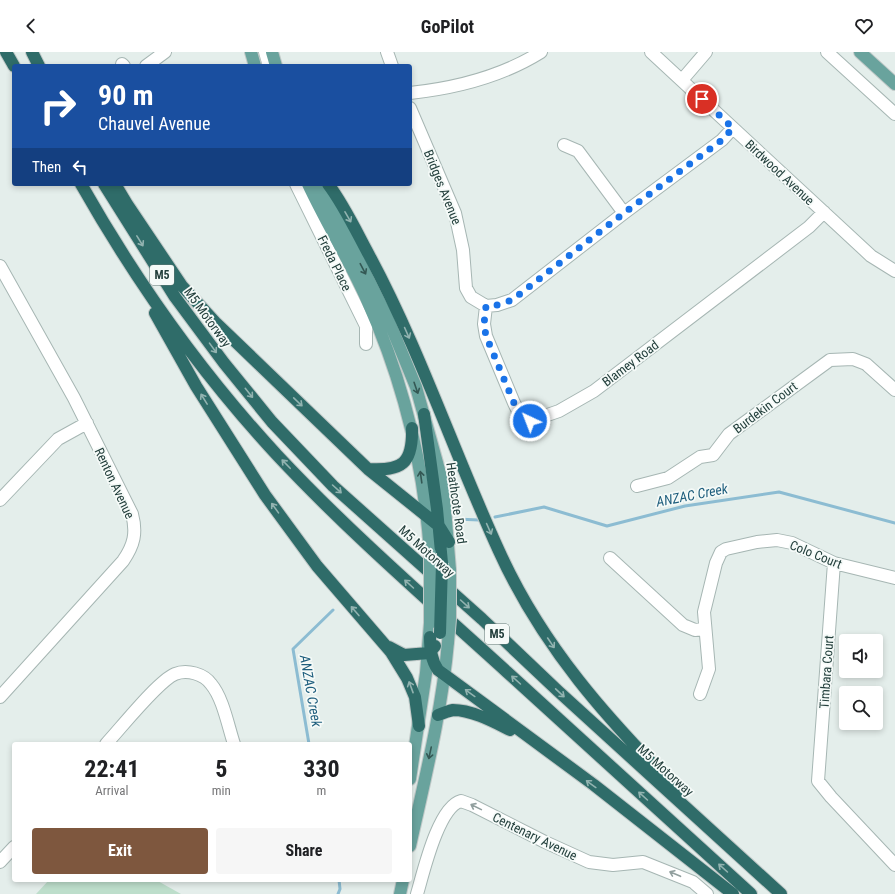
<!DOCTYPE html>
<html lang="en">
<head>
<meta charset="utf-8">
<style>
	:root { --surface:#fff; --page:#f6f6f6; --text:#202124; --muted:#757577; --accent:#7e573e }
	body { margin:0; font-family:"Roboto Condensed",sans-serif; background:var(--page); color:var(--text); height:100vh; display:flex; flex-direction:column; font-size:15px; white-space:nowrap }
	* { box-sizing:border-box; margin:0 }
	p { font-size:13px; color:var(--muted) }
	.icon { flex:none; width:22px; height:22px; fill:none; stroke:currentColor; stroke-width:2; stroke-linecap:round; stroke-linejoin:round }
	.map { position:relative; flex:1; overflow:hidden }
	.side { position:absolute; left:12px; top:690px; width:400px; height:140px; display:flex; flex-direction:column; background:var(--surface); border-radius:4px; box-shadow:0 2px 6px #0003 }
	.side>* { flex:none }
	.top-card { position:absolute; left:12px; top:12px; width:400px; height:122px; border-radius:4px; box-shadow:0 2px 6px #0003; background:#1a4fa0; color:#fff; overflow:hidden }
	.controls { position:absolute; left:839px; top:582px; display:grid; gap:8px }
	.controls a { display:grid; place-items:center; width:44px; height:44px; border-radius:4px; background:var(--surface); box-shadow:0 2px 6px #0003; font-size:20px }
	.pin { position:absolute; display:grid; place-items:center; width:34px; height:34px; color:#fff; margin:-17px; border:2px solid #fff; border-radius:50%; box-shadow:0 1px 4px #0007 }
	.me { position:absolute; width:44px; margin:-22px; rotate:317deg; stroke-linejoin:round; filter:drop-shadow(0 0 3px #0008) }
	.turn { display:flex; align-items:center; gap:14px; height:84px; padding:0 20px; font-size:18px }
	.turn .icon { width:52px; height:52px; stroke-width:2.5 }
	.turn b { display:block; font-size:28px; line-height:34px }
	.then { display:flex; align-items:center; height:38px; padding:0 20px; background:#0003; gap:8px; font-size:15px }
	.eta { display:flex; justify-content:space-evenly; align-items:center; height:68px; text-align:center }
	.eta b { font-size:24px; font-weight:700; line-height:28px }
	.button { display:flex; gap:8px; margin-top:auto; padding:8px 20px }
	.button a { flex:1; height:46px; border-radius:4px; background:var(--accent); color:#fff; font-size:16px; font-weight:700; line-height:46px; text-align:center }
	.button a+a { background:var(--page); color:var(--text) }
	header { display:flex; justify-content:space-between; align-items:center; height:52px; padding:0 20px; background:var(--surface); font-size:18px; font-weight:700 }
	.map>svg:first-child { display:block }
</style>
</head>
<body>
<header><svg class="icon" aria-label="back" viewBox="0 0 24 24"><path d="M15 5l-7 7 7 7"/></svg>GoPilot<svg class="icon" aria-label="heart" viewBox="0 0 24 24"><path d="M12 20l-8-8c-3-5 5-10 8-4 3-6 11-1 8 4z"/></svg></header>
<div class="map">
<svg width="895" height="842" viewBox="0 0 895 842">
	<rect width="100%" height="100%" fill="#e4eeeb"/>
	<path fill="#bddecb" d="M49 828H156L181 842H36Z"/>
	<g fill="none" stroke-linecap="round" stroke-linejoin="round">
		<path stroke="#8cbcd2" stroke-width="3" d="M495 465 544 455 607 474 685 454 779 440 895 471
			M456 467 479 468
			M309 692 293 597 333 558
			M338 842 340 837 339 828"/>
		<defs>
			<path id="minor" d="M265 0 269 14
				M387 0 392 14
				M651 0 871 204 895 219
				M827 0 895 62
				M122 12 124 14
				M146 14 165 0
				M682 28 706 0
				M410 41C457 36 501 25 541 0
				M410 56 455 161 463 198 466 236 471 245 486 254
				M564 93 578 99 624 161
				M296 132 366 274V292
				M0 214 74 346 132 462C137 481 134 493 123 509L0 645
				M486 254 484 272 486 284 514 351 518 359 530 369 559 359 594 339 809 175 824 160
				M486 254 497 253 512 248 624 161 722 88 733 76
				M637 434 668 426 700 405 713 403 729 382 830 308 853 307 866 312 895 338
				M0 448 58 387 87 371
				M610 506 683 573 695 578 704 577
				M834 511 818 729 831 745 895 813
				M700 642 709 617 704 560 716 511 721 500 726 497 757 490 777 488 792 491 834 511 895 526
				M106 692C121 676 158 629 175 622 187 617 204 622 211 632 223 646 228 674 234 692
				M0 810 14 795
				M417 842C423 822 438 755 461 749L472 753 545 790 589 810 613 813 643 810 693 830 707 842"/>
			<path id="major" d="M251 0 255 14
				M272 0 276 14
				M860 0 895 32
				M308 132C326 171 350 209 367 248 403 328 424 414 430 501
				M321 132 388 267 416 335 443 432 450 518
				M410 727 426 621 430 571
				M410 794C425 726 442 659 448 590
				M400 842 403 828"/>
			<path id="highway" d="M6 0 14 14
				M32 0 39 14
				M81 132C136 229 202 322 277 403 349 480 429 549 507 620 589 694 670 768 751 842
				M104 132 175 245 224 311 272 370 333 434 482 567 558 639 781 842
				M115 132 127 152 182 234 215 270 368 417 439 474 449 490
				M328 132C344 153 356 179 369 203 420 298 454 401 499 499 542 594 607 667 680 740
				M155 261 196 334 265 443 317 514 391 600 407 626 415 645 419 674
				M424 362 437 457 442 511
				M368 417C402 419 413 412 412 376
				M430 585C430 597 431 608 438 618L594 733 733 842
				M389 595 404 603 429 601 435 594
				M438 663C443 661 448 659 453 658 472 658 494 670 510 678"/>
		</defs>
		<use href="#minor" stroke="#a6b6b3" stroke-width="14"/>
		<use href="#major" stroke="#c1c9c8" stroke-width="14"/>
		<use href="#highway" stroke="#c1c9c8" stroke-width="14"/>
		<use href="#minor" stroke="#fff" stroke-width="12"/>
		<use href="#major" stroke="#69a39d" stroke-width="12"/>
		<use href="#highway" stroke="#2f6c69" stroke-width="12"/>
		<defs>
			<path id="major-bridge" d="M430 501V571
				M448 590 450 567V518"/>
			<path id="highway-bridge" d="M440 581 442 511"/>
		</defs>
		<use href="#major-bridge" stroke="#c1c9c8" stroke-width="14" stroke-linecap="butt"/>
		<use href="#highway-bridge" stroke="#c1c9c8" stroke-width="14" stroke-linecap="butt"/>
		<use href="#major-bridge" stroke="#69a39d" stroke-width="12"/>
		<use href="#highway-bridge" stroke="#2f6c69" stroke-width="12"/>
	</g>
	<defs><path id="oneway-shaft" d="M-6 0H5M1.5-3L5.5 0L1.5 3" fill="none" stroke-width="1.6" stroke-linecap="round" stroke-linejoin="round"/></defs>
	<g stroke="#92b3b0">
		<use href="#oneway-shaft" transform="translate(348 165) rotate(60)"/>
		<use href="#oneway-shaft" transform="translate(140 189) rotate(58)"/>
		<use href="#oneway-shaft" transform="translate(407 281) rotate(66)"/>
		<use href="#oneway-shaft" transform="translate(213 296) rotate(54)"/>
		<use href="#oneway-shaft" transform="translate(249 341) rotate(51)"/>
		<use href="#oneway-shaft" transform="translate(204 347) rotate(-122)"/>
		<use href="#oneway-shaft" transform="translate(298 350) rotate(44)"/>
		<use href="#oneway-shaft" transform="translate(286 412) rotate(-134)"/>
		<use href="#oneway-shaft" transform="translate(337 437) rotate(42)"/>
		<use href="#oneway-shaft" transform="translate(275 456) rotate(-126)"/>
		<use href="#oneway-shaft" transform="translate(489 477) rotate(66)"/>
		<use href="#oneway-shaft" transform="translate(409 532) rotate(-138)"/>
		<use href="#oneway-shaft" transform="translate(465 552) rotate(42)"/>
		<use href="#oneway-shaft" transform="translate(355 559) rotate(-131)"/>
		<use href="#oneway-shaft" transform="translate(551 591) rotate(56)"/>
		<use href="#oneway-shaft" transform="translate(516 628) rotate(-138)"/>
		<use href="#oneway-shaft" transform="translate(411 635) rotate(-110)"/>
		<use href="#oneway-shaft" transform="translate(470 641) rotate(-144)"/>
		<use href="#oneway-shaft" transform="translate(560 641) rotate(43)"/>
		<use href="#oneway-shaft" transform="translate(591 732) rotate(-144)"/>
		<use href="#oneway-shaft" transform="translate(643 744) rotate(-138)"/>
		<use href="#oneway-shaft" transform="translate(723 816) rotate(-138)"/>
	</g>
	<g stroke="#345854">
		<use href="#oneway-shaft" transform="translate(363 217) rotate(62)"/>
		<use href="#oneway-shaft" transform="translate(416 336) rotate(71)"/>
		<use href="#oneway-shaft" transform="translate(421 425) rotate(-98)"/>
		<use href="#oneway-shaft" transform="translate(430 701) rotate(102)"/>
	</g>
	<g stroke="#919f9e">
		<use href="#oneway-shaft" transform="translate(476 755) rotate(-154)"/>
		<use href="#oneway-shaft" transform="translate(675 822) rotate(-157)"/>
	</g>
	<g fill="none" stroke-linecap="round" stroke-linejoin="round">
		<path stroke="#1a73e8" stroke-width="7" stroke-dasharray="0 12.6" d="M530 369 518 359 514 351 486 284 484 272 486 254 497 253 512 248 624 161 722 88 733 76 702 47"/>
	</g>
	<g text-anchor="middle" stroke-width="3.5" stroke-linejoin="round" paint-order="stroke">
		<g fill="#f5faf8" stroke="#627774" stroke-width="1">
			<rect x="150" y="213" width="24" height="20" rx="3"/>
			<rect x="485" y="572" width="24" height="20" rx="3"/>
		</g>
		<g font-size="12" font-weight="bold" fill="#233f3c">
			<text x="162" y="227">M5</text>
			<text x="497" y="586">M5</text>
		</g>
		<g font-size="13" fill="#233f3c" stroke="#f5faf8">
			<text transform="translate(780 120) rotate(43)" y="5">Birdwood Avenue</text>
			<text transform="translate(443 135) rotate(68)" y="5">Bridges Avenue</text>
			<text transform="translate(335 211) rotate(64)" y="5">Freda Place</text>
			<text transform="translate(208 265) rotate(54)" y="5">M5 Motorway</text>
			<text transform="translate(630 311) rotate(-37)" y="5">Blamey Road</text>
			<text transform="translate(765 355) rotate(-37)" y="5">Burdekin Court</text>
			<text transform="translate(115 431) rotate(65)" y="5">Renton Avenue</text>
			<text transform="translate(457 451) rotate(82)" y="5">Heathcote Road</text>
			<text transform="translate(427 499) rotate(42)" y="5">M5 Motorway</text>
			<text transform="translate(816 502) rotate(22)" y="5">Colo Court</text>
			<text transform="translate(826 620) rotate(-86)" y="5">Timbara Court</text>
			<text transform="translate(666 718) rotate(42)" y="5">M5 Motorway</text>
			<text transform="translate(535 784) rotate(26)" y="5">Centenary Avenue</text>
		</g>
		<g font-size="14" font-style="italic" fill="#1d5d7c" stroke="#f5faf8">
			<text transform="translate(692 443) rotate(-11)" y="5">ANZAC Creek</text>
			<text transform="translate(311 639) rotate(80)" y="5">ANZAC Creek</text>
		</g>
	</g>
</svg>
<div class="controls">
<a><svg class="icon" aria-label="sound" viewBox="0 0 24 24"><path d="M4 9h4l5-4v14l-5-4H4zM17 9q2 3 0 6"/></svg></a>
<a><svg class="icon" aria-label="search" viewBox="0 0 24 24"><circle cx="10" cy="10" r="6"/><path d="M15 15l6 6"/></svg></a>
</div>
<div class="pin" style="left:702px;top:47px;background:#d93025"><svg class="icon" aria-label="arrive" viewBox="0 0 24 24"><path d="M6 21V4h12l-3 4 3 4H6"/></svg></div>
<svg class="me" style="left:530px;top:369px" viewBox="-20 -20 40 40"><circle r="17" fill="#1a73e8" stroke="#fff" stroke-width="3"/><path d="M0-11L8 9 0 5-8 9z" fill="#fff"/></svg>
<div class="top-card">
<div class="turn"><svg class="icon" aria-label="right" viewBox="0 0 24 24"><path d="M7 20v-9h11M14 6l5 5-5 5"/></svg><div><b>90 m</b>Chauvel Avenue</div></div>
<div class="then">Then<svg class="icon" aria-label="left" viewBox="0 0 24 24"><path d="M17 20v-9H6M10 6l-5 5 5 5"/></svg></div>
</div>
<section class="side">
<div class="eta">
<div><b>22:41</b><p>Arrival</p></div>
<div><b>5</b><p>min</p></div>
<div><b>330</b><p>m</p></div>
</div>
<div class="button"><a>Exit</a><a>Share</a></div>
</section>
</div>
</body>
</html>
